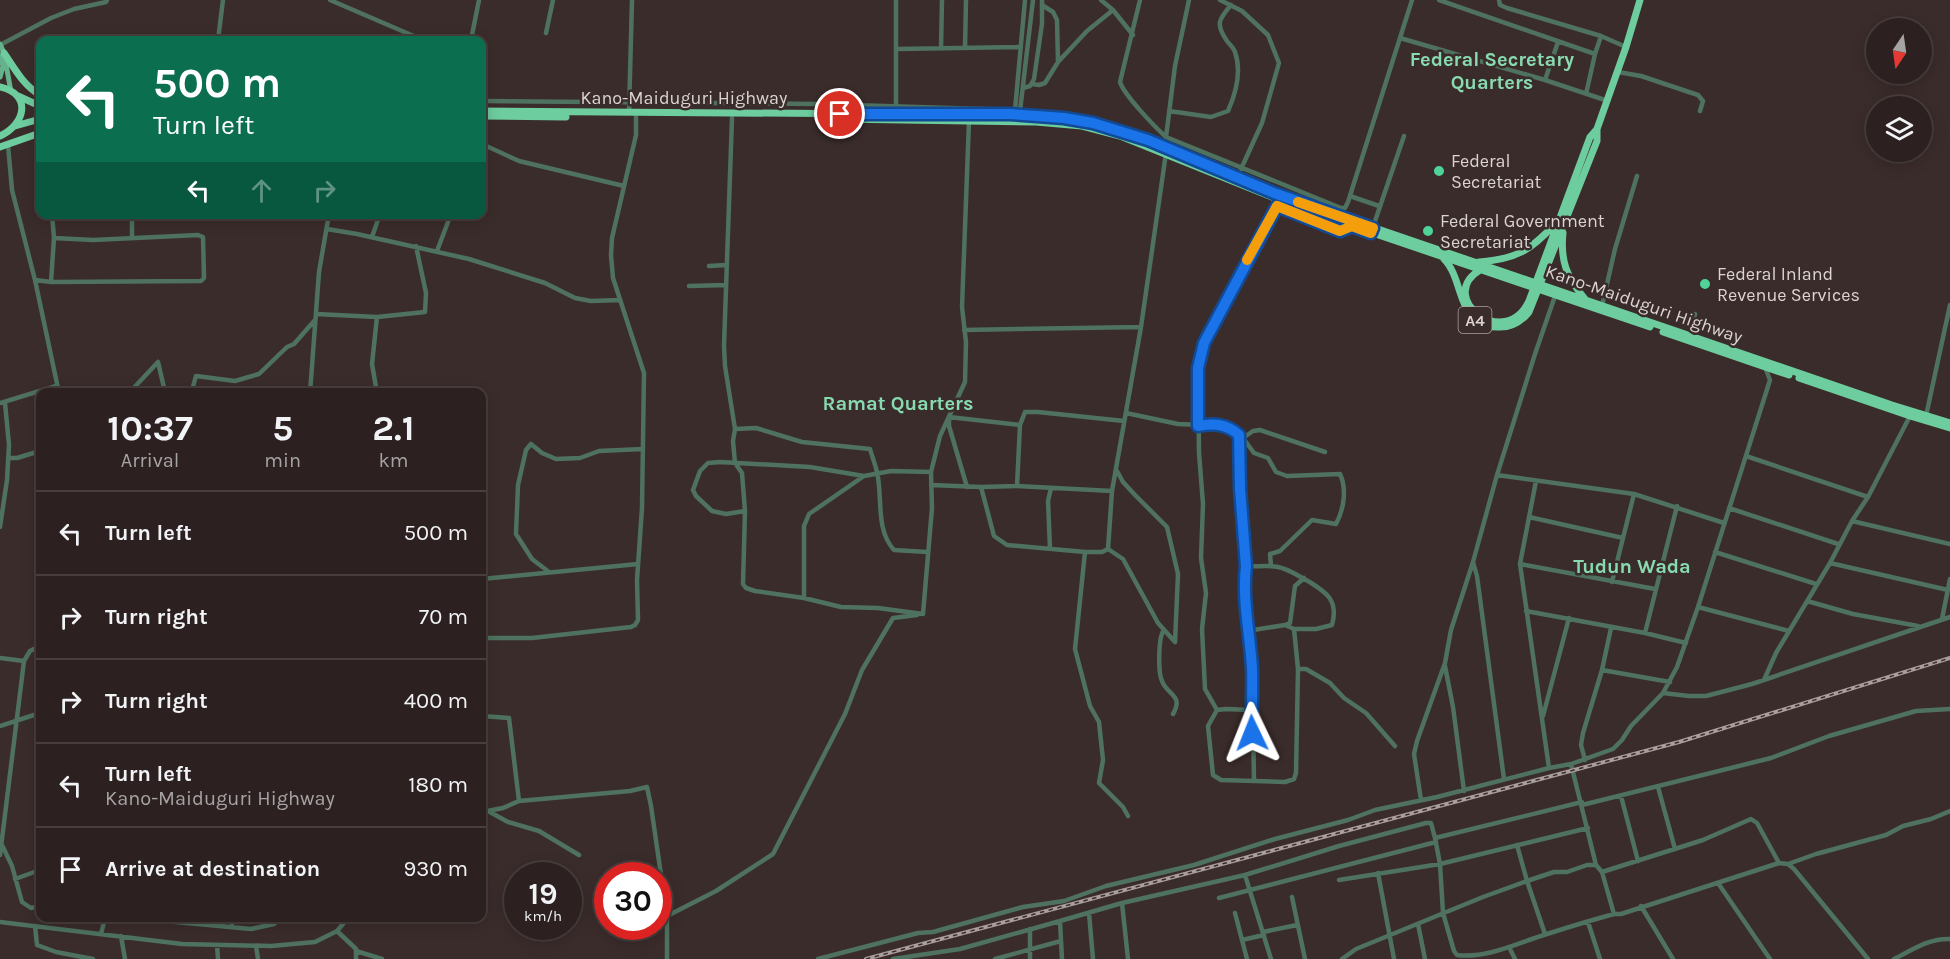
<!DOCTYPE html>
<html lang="en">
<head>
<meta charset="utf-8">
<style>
	:root { --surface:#2c2120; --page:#342929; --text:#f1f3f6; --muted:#a6a3a5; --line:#483e3e }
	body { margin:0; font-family:Karla,sans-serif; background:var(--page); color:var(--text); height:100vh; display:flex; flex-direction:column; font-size:22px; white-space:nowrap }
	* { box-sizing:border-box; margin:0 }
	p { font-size:20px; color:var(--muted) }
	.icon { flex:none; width:33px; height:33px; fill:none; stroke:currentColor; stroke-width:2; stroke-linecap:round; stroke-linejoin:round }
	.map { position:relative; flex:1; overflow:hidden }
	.sheet { position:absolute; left:36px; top:388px; width:450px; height:534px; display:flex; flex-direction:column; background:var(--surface); border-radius:12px; box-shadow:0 3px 15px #0003,0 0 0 2px var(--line) }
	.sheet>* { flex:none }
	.hud { position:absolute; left:36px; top:36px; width:450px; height:183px; border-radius:12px; box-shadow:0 3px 15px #0003,0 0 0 2px var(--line); background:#0b6e4f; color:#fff; overflow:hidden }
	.needle { width:39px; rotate:193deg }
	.fabs { position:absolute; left:1866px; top:18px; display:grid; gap:12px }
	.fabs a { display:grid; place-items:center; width:66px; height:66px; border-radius:50%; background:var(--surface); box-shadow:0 3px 15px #0003,0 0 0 2px var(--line); font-size:30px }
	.speed { position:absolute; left:504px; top:862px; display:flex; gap:12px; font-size:30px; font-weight:700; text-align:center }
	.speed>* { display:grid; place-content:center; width:78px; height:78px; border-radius:50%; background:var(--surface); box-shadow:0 3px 15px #0003,0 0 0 2px var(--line); line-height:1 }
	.speed small { font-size:15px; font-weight:400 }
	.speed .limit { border:9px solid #d22; background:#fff; color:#111 }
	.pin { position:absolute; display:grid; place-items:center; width:51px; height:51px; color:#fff; margin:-26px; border:3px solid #fff; border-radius:50%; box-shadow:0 2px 6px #0007 }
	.me { position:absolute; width:66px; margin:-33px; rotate:358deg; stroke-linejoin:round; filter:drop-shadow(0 0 4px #0008) }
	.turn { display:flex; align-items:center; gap:21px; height:126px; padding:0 18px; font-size:27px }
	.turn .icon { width:78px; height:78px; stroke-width:2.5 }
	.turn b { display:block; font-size:42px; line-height:51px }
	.lanes { display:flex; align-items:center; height:57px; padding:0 18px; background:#0003; justify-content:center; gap:30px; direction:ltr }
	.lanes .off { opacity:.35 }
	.eta { display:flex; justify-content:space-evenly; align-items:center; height:102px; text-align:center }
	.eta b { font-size:36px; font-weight:700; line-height:42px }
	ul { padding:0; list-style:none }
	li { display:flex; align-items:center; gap:18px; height:84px; padding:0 18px; border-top:2px solid var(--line) }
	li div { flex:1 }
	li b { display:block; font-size:22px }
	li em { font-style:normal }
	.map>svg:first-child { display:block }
</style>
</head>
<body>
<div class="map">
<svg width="1950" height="959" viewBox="0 0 1950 959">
	<rect width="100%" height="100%" fill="#3a2c2b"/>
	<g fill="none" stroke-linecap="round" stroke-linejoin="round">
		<path stroke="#4e725f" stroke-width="4.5" d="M330 0 423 40
			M1101 0 1113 10 1133 35
			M1140 0 1120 82C1124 95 1155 127 1166 137L1341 208H1345L1348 202 1412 0
			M1220 0 1242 11 1268 35 1279 63 1262 123 1241 169
			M1439 0 1595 54
			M1499 0 1500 5 1507 8 1601 36 1626 47
			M1042 5 1053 12 1057 20 1058 62
			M546 33 553 0
			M1400 38 1545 80 1608 101
			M218 40 223 0
			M471 40 479 0
			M0 45 51 18 74 9 106 2 107 0
			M941 48 942 0
			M965 48 966 0
			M897 49 1021 47
			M1618 72 1641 76 1698 95 1703 101 1700 111
			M1545 80 1558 42
			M1032 84 1039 85 1045 83 1058 62 1087 31 1113 10
			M1023 88 1030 86 1034 79 1042 24V0
			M1586 94 1595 54 1601 36
			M482 101 818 104 1020 110
			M896 108V0
			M1015 110 1025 0
			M1020 111 1033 0
			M1169 111 1211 117 1228 111C1236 93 1242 72 1235 52 1234 48 1230 45 1227 41 1215 24 1219 19 1231 5
			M629 112 632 0
			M732 118 724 346 725 366 735 429 733 441 735 463 742 473 745 511 743 584 746 588 755 591 804 598 841 607 878 608 923 614
			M1166 137 1175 66 1189 0
			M482 144 519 161 624 186
			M8 145 12 190 35 280 59 393
			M1350 196 1379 206
			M1277 206 1340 231 1352 227
			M52 214 54 238
			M132 214V238
			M327 229 357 234 469 259 545 283 575 298 591 301 620 300
			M1372 230 1404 136
			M372 237 380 214
			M437 251 451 214
			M709 266 726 265
			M35 280 51 282 201 281 204 278 203 237 198 235 93 240 54 238 51 282
			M689 286 726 285
			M1602 306 1615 249 1637 176
			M316 314 377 317 425 312 426 293 416 246
			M377 317 372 364 377 393
			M964 330 1141 327
			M1691 336 1695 314
			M129 393 158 362 165 392 192 390 196 376 235 381 259 374 287 347 294 344 315 320
			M310 393 319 272 329 214
			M0 403 56 386
			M1126 413 1178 424 1227 426 1243 438 1254 453 1268 458 1276 472 1287 476 1340 474C1347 489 1344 509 1336 524L1312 520 1280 551 1270 554 1271 566
			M1926 416 1950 305
			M735 429 756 428 802 442 870 449C872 456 875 464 877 472 883 497 875 529 894 550L927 552
			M1239 435 1240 489 1246 566 1244 579 1247 631 1252 667 1254 780
			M1243 438 1253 431 1260 430 1325 452
			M1746 456 1868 497
			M8 458H17L40 451
			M1117 471 1123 482 1135 495 1167 527 1178 574 1175 642
			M1497 475 1634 494 1724 523
			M1536 481 1520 564 1549 768
			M931 485 981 487 1017 486 1112 491
			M1017 486 1020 425 1025 412H1038L1124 421
			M967 487 949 426V417L1020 425
			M981 487 994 536 1007 545 1085 552H1102L1108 549
			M1729 508 1838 544
			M745 511 726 514 712 511 696 496 693 490 700 471 708 463 720 462 810 467 864 476
			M1529 517 1623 538
			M1852 521 1950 544
			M0 527 7 480 9 445 5 403
			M1050 548 1048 501 1051 488
			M1108 549 1112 491 1141 327 1166 153
			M1108 549 1123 559 1158 623 1175 642
			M1085 552 1075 649 1090 706 1099 722 1103 760 1099 783 1123 807 1128 816
			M1715 552 1816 584
			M1473 562 1477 576 1504 779
			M1830 563 1948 590
			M1520 564 1655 589
			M1246 566C1257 567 1268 565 1278 567 1289 569 1298 576 1308 581 1326 592 1339 600 1332 625L1316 629H1294L1285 625 1247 631
			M549 572 532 559 516 534 518 485 526 450 531 444 542 453 556 459 580 458 599 451 643 449
			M482 579 638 564
			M1612 582 1634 494
			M804 598V526L809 514 864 476 891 471 931 472
			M1807 601 1853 614 1918 626
			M1698 607 1789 631
			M1526 611 1645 633 1686 643
			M923 614 932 508 931 472 940 436 965 382 966 342 962 307 969 121
			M1942 619 1950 579
			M1285 625 1290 623 1295 586 1304 578
			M1164 630C1158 637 1158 673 1162 681 1167 695 1184 695 1173 714
			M1645 633 1677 506
			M482 638H532L631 627 635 625 638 620 637 580 642 508 644 373 613 278 611 255 612 238 636 135V117
			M0 658 24 661
			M1445 666 1453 707 1464 791
			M1298 669H1306L1330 683 1344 698 1366 713 1395 746
			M1602 670 1670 682
			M1764 680 1776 653 1830 563 1852 521 1868 497 1910 416
			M1663 693 1689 696H1706L1752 684 1950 617
			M1217 710 1205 689 1202 629 1206 593 1201 558 1203 504 1199 453 1198 368 1204 343 1279 200
			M1251 710 1226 709 1217 710 1208 726 1213 775 1221 780 1285 782 1294 779 1296 773 1298 669 1294 629
			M482 716 509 718 519 801
			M1543 716 1569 618
			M0 726 40 713
			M1585 760 1581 745 1583 733 1602 670 1611 628
			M1571 764 1596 865
			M1658 787 1675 849
			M1621 796 1638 861
			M1421 800 1414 754 1417 741 1445 663 1451 630 1473 562 1497 475 1535 354 1555 296
			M1582 802 1435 838 1440 864 1443 913 1454 951 1457 955C1487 959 1520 942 1547 934 1569 927 1592 920 1614 914H1621L1779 863 1788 864 1794 869 1868 959
			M1582 805 1771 758 1829 736 1916 711 1950 709
			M488 811 508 822 539 831 579 855
			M482 812 503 808 519 801 630 791 647 787 651 806 667 916V959
			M1 843 12 866 22 902 31 908 40 906
			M1517 845 1527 881 1545 934
			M0 855 24 661 30 651 40 646
			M1788 864 1816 854 1886 835 1903 826 1931 819 1950 811
			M1602 872 1703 840 1751 819 1757 823 1779 863
			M1378 873 1394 959
			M1245 875 1271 959
			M15 879 40 870
			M1339 880 1440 864 1588 828
			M1718 883 1770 959
			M1292 897 1305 959
			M1219 898 1436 842
			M1122 903 1128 959
			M1641 906 1673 959
			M1089 913 1093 959
			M1235 913 1242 940 1264 935
			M667 916 716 891 773 854 845 714 862 670 893 618 917 615
			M133 918 251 929 274 924 280 918
			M0 922 182 944 271 946 315 942 337 931 356 949V959
			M1588 922 1600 959
			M1418 924 1425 959
			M35 926 37 945 56 952 93 959
			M232 927V918
			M337 931 348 918
			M1263 932 1297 925
			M101 934 105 918
			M121 936 125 959
			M1242 940 1247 959
			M217 945 218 959
			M256 946 258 959
			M1509 947 1515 959
			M356 951 382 959
			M818 959 918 933 933 932 1023 907 1064 901 1106 886 1194 865 1275 839 1348 820 1375 810 1437 797 1549 768 1571 764 1613 749 1622 740 1631 726 1663 693 1677 667 1698 607 1770 380 1765 367
			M893 959 960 949 1060 921
			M995 959 1061 941
			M1030 959V929
			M1062 959 1060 921 1122 903 1245 875 1339 846 1426 823H1431L1435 838
			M1342 959 1356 949 1483 897 1527 881 1554 872H1567L1587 865H1596L1602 872 1614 914
			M1894 959C1912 950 1929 938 1950 939"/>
		<path stroke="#65b38d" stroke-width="5" d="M0 44 4 53 11 92
			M0 56 3 66 0 77"/>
		<path stroke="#6dcd9e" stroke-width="7" d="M4 53C15 69 23 85 40 95
			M0 87C32 94 26 124 0 136
			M18 96 40 106
			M482 111 1010 115 1064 118 1121 131 1296 201 1892 405 1950 423
			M482 116 566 117
			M838 119 1036 122 1082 126 1120 136 1302 209 1650 327
			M15 126 40 119
			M0 147 40 133
			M1563 233C1560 261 1567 278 1585 299
			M1444 259C1465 280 1456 327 1497 327 1510 328 1521 322 1529 312L1597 141V129L1626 47 1640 0
			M1479 262C1516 259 1530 251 1555 224
			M1480 270C1435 297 1505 352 1529 301L1590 137 1597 129
			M1663 332 1789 375
			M1799 378 1910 416 1950 428"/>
		<defs>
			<path id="rail" d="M866 959 1679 742 1950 658"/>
		</defs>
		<use href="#rail" stroke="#a99e9d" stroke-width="4"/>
		<use href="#rail" stroke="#3a2c2b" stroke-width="1.5" stroke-dasharray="4.5" stroke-linecap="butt"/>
	</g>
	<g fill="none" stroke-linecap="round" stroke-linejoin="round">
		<defs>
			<path id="route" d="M840 114H1010L1064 118 1093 123 1148 140 1274 193 1373 228 1371 233 1352 226 1340 231 1277 206 1204 343 1198 368V426C1214 423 1227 424 1239 435L1240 489 1246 566C1242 600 1250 634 1252 668 1253 690 1251 712 1252 733"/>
		</defs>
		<use href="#route" stroke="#114b97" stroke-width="15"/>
		<use href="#route" stroke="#1a73e8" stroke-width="10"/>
		<path stroke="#f59e0b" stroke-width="10" d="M1247 260 1277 206 1340 231 1352 226 1371 233 1373 228 1298 202"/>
	</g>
	<g fill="#4fd399" stroke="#3a2c2b" stroke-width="2">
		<circle cx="1439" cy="171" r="6"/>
		<circle cx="1428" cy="231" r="6"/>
		<circle cx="1705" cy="284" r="6"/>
	</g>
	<g text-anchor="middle" stroke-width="5" stroke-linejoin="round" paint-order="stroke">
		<rect fill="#3a2c2b" stroke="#aba1a0" stroke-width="1.5" x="1458.5" y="307" width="33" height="26" rx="4.5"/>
		<g font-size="16" font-weight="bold" fill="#dcd3d2">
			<text x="1475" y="326">A4</text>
		</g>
		<g font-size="18" fill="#dcd3d2" stroke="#3a2c2b">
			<text x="684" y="104">Kano-Maiduguri Highway</text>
			<text transform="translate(1644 304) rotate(19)" y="6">Kano-Maiduguri Highway</text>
		</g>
		<g font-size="18" fill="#dcd3d2" stroke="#3a2c2b" text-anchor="start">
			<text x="1451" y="167">Federal<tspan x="1451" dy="21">Secretariat</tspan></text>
			<text x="1440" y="227">Federal Government<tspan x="1440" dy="21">Secretariat</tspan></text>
			<text x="1717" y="280">Federal Inland<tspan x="1717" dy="21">Revenue Services</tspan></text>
		</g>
		<g font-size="20" font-weight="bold" fill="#88dab0" stroke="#3a2c2b">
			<text x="1492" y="66">Federal Secretary<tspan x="1492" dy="23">Quarters</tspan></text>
			<text x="898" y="410">Ramat Quarters</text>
			<text x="1632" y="573">Tudun Wada</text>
		</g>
	</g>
</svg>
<div class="fabs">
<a><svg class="needle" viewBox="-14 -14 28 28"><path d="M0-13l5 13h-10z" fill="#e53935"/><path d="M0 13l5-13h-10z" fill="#a6a3a5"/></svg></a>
<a><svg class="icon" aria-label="layers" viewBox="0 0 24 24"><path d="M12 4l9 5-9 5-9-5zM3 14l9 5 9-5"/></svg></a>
</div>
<div class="speed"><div>19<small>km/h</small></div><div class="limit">30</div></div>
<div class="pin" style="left:840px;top:114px;background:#d93025"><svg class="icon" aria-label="arrive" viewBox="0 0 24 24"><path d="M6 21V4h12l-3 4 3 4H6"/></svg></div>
<svg class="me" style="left:1252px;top:733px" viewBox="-20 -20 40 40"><path d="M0-17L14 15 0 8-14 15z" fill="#1a73e8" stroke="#fff" stroke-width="4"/></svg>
<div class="hud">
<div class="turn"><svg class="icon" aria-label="left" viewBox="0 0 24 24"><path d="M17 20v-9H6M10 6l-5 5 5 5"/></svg><div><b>500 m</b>Turn left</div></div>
<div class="lanes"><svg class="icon" aria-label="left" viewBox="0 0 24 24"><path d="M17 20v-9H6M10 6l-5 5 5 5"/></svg><svg class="icon off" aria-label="ahead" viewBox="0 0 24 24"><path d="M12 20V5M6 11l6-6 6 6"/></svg><svg class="icon off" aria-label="right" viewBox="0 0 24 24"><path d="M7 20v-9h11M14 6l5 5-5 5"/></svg></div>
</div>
<section class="sheet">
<div class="eta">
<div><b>10:37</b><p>Arrival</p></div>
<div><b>5</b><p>min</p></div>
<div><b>2.1</b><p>km</p></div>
</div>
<ul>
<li><svg class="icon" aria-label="left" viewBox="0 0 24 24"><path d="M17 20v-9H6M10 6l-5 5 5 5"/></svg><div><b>Turn left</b></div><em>500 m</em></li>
<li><svg class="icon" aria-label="right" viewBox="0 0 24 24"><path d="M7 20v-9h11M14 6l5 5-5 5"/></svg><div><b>Turn right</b></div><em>70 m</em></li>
<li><svg class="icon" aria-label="right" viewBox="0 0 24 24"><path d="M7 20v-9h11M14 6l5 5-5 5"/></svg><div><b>Turn right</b></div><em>400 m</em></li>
<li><svg class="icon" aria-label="left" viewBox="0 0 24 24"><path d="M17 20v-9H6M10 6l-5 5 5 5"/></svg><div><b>Turn left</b><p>Kano-Maiduguri Highway</p></div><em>180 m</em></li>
<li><svg class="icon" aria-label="arrive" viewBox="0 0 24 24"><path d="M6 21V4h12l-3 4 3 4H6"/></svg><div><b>Arrive at destination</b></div><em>930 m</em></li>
</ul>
</section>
</div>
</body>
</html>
